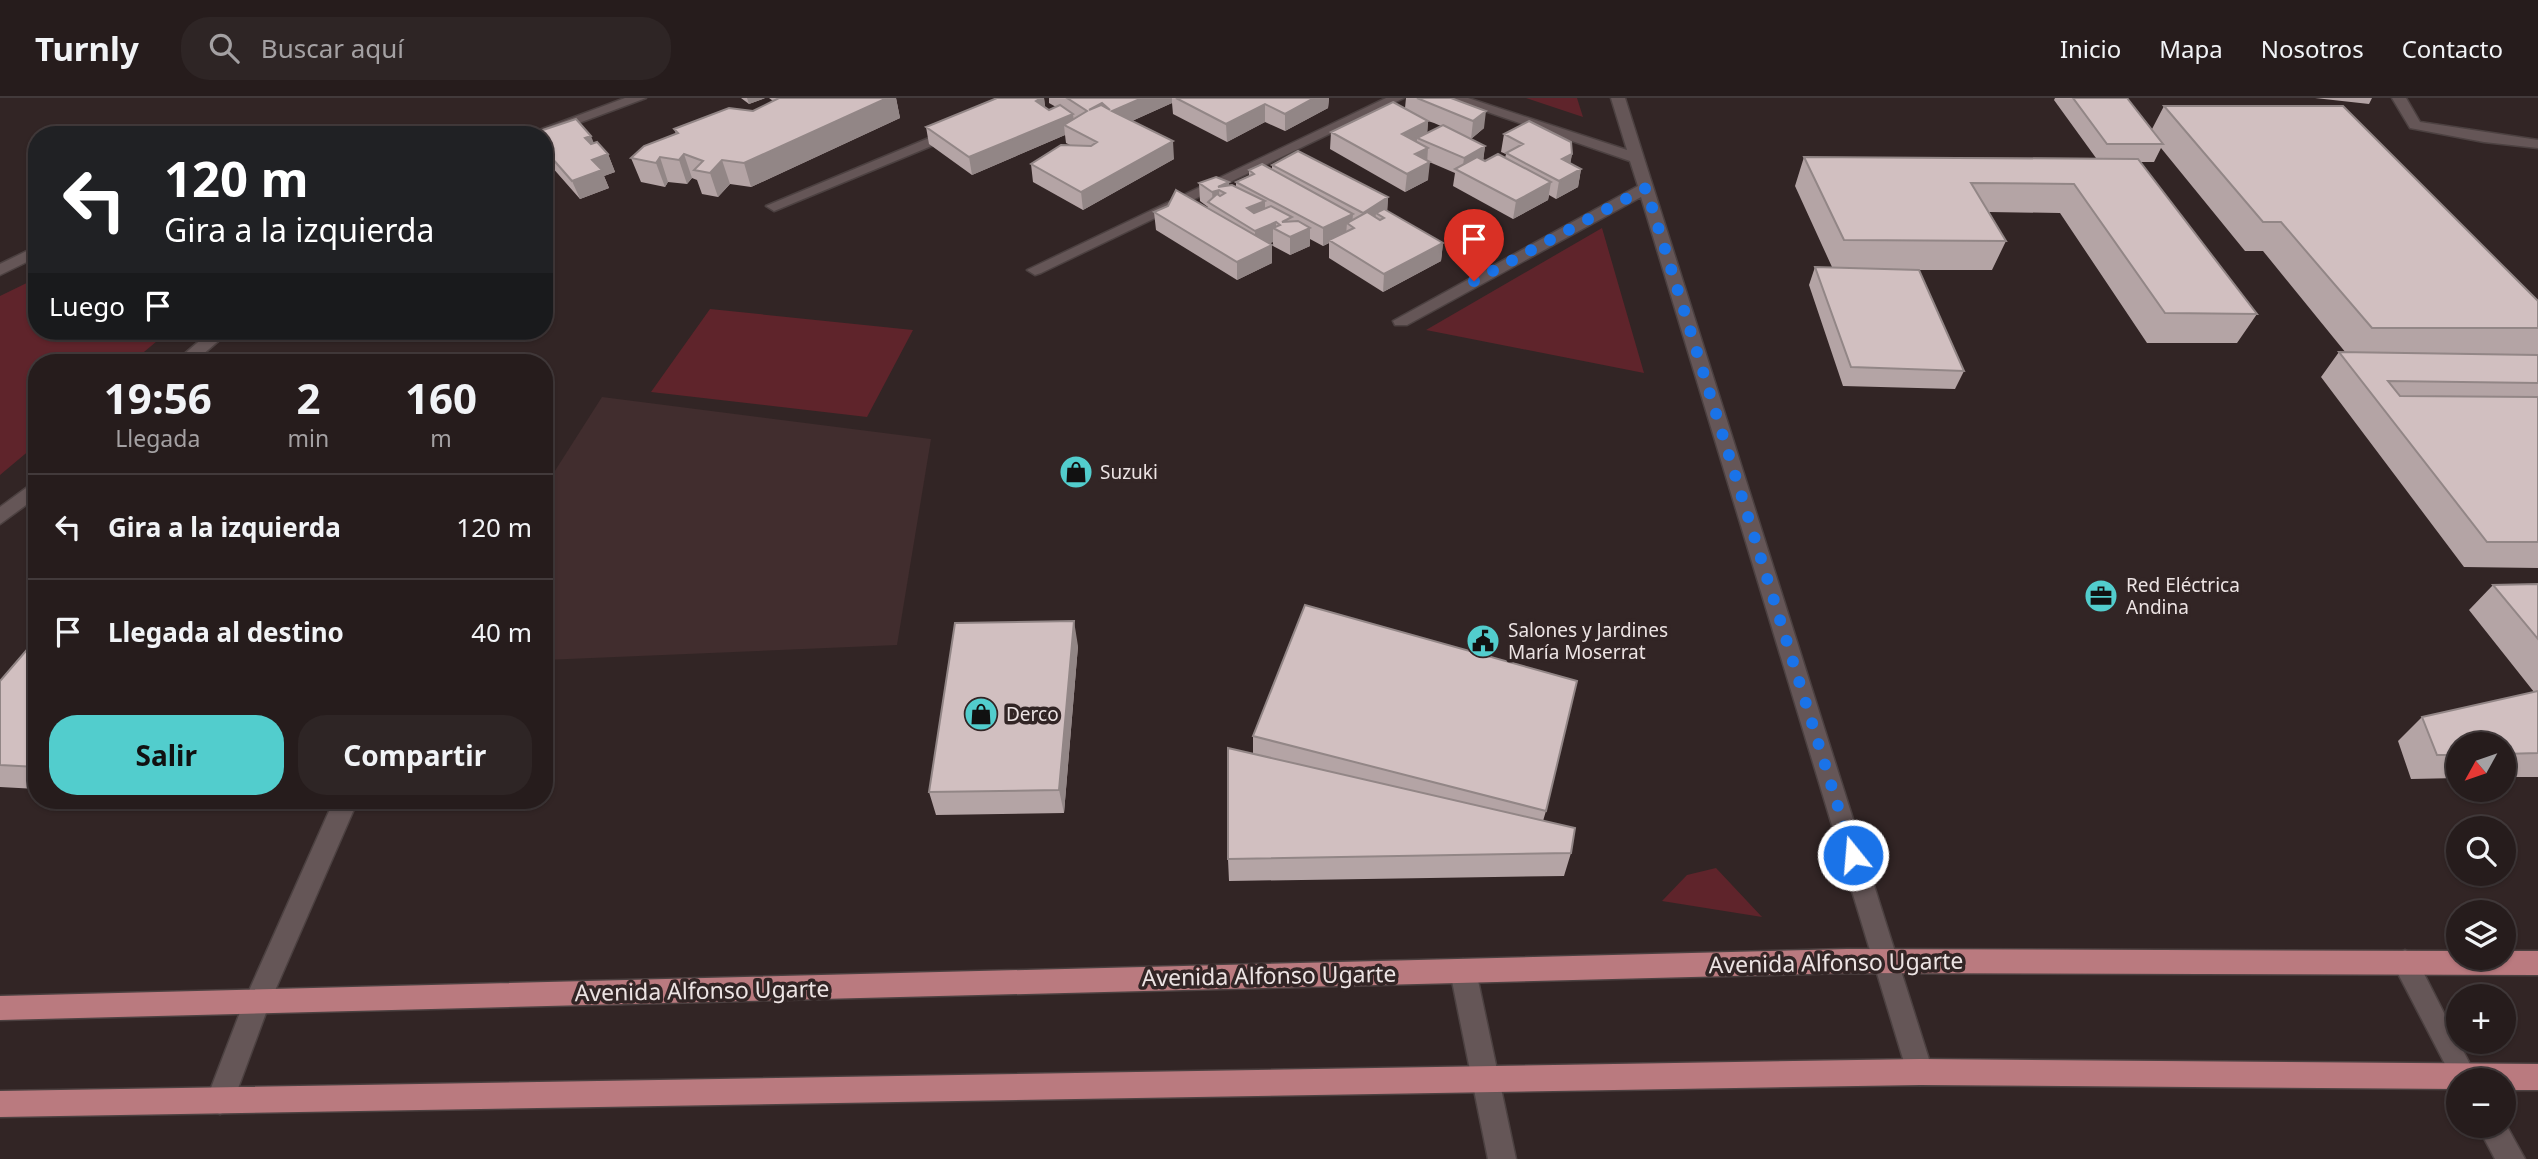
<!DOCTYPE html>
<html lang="es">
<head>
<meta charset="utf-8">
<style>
	:root { --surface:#261c1c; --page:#2e2525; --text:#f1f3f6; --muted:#a4a1a3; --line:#423a3b; --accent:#52cdcd }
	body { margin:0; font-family:"Noto Sans",sans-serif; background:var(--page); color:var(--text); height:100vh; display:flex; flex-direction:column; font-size:26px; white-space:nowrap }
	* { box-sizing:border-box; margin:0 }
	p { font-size:23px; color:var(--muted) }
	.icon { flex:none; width:38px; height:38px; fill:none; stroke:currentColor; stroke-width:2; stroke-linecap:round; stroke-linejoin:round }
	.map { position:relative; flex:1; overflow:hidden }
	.details { position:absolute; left:28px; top:256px; width:525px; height:455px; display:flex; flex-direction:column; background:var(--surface); border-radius:28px; box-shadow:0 2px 5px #0004,0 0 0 2px var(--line) }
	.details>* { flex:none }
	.guide { position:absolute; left:28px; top:28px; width:525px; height:214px; border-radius:28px; box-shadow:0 2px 5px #0004,0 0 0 2px var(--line); background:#202124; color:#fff; overflow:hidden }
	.needle { width:46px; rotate:230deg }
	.fabs { position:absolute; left:2446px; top:634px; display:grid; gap:14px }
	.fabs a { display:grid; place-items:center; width:70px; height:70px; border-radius:50%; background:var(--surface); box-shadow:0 2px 5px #0004,0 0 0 2px var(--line); font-size:35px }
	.pin { position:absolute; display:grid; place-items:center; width:60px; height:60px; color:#fff; margin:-72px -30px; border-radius:50% 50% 50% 0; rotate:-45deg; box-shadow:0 0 7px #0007 }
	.pin .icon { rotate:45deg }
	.me { position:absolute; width:77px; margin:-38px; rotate:343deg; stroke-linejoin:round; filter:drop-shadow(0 0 5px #0008) }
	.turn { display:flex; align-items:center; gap:24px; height:147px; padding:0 21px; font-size:32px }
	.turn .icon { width:91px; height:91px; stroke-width:2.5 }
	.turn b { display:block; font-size:49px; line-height:60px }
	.then { display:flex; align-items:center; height:66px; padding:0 21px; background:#0003; gap:14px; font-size:26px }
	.eta { display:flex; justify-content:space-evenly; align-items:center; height:119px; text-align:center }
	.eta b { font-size:42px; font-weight:700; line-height:49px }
	.action { display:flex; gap:14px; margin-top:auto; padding:14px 21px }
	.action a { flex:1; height:80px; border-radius:28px; background:var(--accent); color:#111; font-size:28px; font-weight:700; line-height:80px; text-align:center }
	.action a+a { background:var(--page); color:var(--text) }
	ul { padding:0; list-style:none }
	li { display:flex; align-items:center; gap:21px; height:105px; padding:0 21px; border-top:2px solid var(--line) }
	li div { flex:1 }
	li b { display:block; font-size:26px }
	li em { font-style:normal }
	header { display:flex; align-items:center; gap:42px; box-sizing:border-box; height:98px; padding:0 35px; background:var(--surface); border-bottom:2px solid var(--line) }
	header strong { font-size:33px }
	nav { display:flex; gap:38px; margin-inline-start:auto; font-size:24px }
	.search { width:490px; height:63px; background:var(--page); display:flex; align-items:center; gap:18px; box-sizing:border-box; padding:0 24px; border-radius:28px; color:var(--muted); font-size:26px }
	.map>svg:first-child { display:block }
</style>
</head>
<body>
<header>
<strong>Turnly</strong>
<div class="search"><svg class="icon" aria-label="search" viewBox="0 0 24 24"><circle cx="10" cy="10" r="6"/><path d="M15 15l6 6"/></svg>Buscar aquí</div>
<nav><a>Inicio</a><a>Mapa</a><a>Nosotros</a><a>Contacto</a></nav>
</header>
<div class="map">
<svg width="2538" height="1061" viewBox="0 0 2538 1061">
	<rect width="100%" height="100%" fill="#322525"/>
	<path fill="#412d2e" d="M602 299 931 341 897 547 544 562V390Z"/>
	<path fill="#5f242b" d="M1526 0H1577L1583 19Z
		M1602 130 1644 275 1426 232Z
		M37 180V233H169L132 264H37V346L0 377V198Z
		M710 211 913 232 867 319 651 294Z
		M1716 770 1762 819 1662 803 1687 777Z"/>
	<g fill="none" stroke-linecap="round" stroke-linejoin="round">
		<defs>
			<path id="minor" d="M625 0H646L544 38 526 37Z
				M1386 0H1404L1041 175 1035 177 1027 172Z
				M1447 0H1468L1627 52 1611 0H1625L1933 974 1929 983 1920 987 1911 983 1907 974 1641 99 1407 227H1395L1393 223 1638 88 1630 63Z
				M2392 0H2406L2420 24 2538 42V50L2484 44 2410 30Z
				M953 30 960 34 958 37 779 111 774 113 766 108Z
				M37 148V159L0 177V166Z
				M211 233H230L194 264H175Z
				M37 382V399L0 426V409Z
				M334 702H358L270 904 230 1012 220 1016 210 1012 206 1003 244 904Z
				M2405 852 2414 856 2478 982H2459V993L2392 864 2396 856Z
				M1463 861 1472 865 1476 873 1516 1061H1488L1450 873 1454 865Z
				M2504 1023 2525 1061H2495L2477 1027H2504Z"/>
			<path id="major" d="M1847 851 2459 853V859H2504V853H2538V877L1847 875 0 922V898Z
				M1920 961 2538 966V992H2504V982H2459V991L1920 987 0 1019V993Z"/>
		</defs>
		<use href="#minor" stroke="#4c4141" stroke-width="3"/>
		<use href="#major" stroke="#4c4141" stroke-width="3"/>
		<use href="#minor" fill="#655657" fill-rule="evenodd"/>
		<use href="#major" fill="#ba7a7f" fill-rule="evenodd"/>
	</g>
	<path fill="#b4a4a5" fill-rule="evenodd" d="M741 0H765L749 6Z
		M769 0H896L900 20 751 89 730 86 718 99 702 96 697 82 692 80 687 86 668 84 665 89 641 84 631 60 676 36 674 31 753 13 773 3Z
		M997 0H1044L1045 9 1049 12 1056 9 1049 5V0H1329L1328 10 1285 33 1265 24 1227 44 1173 16 1172 5 1132 23 1174 61 1083 112 1033 84 1031 66 1070 47 1066 45 1065 37 972 77 929 46 926 29Z
		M1406 0H1451L1484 30 1471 41 1485 48 1483 62 1485 63 1505 60 1506 56 1501 54 1504 36 1572 56 1570 65 1581 71 1578 89 1556 101 1549 97 1548 102 1513 121 1453 88 1455 75 1427 63 1428 82 1405 94 1330 51 1331 34 1405 10ZM1428 23 1434 25 1441 28 1427 35Z
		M2055 0H2127L2152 31 2164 8 2538 203V470L2464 469 2321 279 2339 254 2346 255 2263 153H2245L2161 50 2154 64H2140L2257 216 2237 245H2147L2060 115 1989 114 2006 143 1992 172H1912L1964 273 1955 291 1843 288 1809 187 1815 169H1832L1795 88 1804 59 2096 60 2054 2Z
		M2315 0H2372L2369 6Z
		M544 37 594 45 608 56 615 74 604 78 609 90 580 101 544 60Z
		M1272 67 1388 99 1387 113 1443 145 1441 163 1383 194 1329 160V145L1323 148 1310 141V148L1290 157 1273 148V144L1269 145 1272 147V165L1237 182 1156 132 1154 114 1208 110V109L1200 103 1199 85 1236 89V84L1249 78V72H1272Z
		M2538 486V679H2504V646H2459V680L2411 681 2398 643 2422 619 2534 594 2469 512 2493 487Z
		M37 540V691L0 689V583Z
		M1078 548 1064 715 936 717 929 694Z
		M1253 638 1546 713 1543 723 1571 755 1564 778 1229 783 1228 761 1253 656Z"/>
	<path fill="#928686" d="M747 0H765L749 6Z
		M887 0H896L900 20 751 89 744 65Z
		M1041 0H1044L1046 16 1036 3Z
		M1142 0H1172V5L1114 31 1112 13Z
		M1314 0H1329L1328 10 1285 33V16Z
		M1265 6V24L1227 44 1226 26Z
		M1486 13 1484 30 1471 41 1473 23Z
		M1073 16 1075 33 1064 27 1065 37 972 77 969 59Z
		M1428 23 1427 40H1417V45L1402 36Z
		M591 38 598 55 585 40Z
		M1173 43 1174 61 1083 112 1081 94Z
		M1485 48 1483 65 1462 74 1464 60Z
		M1428 50 1427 66 1430 64 1428 82 1405 94 1407 76 1415 56Z
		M608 56 615 74 604 78 609 90 580 101 572 83 592 62Z
		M684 56 692 80 687 86 679 62Z
		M1572 56 1569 74 1562 61Z
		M660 59 668 84 665 89 656 65Z
		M722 62 730 86 718 99 710 75Z
		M1581 71 1578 89 1556 101 1559 83Z
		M1229 84V102L1225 95 1219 92 1220 110 1213 107 1212 94Z
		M1551 84 1548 102 1513 121 1516 103Z
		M1388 99 1387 117 1376 115 1375 125 1361 133 1363 115Z
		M1265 103V121L1247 128V110Z
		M1353 116 1352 129 1347 125 1346 137 1329 142V145L1323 148V130Z
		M1276 124V131L1273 130V144L1255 151V133Z
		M1310 130V148L1290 157V139Z
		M1443 145 1441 163 1383 194 1384 176Z
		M1272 147V165L1237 182V164Z
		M1074 523 1078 548 1064 715 1059 692Z"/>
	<path fill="#d1bfc0" stroke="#928686" stroke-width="2" fill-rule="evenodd" d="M779 0H887L744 65 722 62 710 75 694 72 703 63 684 56 679 62 660 59 656 65 631 60 644 48 678 35 674 31 729 10 753 13Z
		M997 0H1041L1036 3 1049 12 1060 7 1073 16 969 59 926 29Z
		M1067 0H1142L1112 13 1173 43 1081 94 1031 66 1061 47 1091 48 1097 44 1064 27 1087 13ZM1102 5 1110 12 1101 7 1089 12Z
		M1176 0H1314L1285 16 1265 6 1226 26Z
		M1417 0H1451L1486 13 1473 23Z
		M2073 0H2127L2163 46H2107Z
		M1393 4 1428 23 1402 36 1428 50 1415 56 1430 64 1407 76 1331 34Z
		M2164 8H2343L2538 203V230H2372L2281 124H2263Z
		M576 21 591 38 585 40 591 46 597 44 608 56 592 62 602 72 572 83 544 51V37L531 36Z
		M1529 23 1571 44 1572 56 1562 61 1581 71 1559 83 1506 55 1523 46 1504 36Z
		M1443 27 1485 48 1464 60 1417 40Z
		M1298 53 1388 99 1363 115 1272 67Z
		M1498 56 1551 84 1516 103 1455 71 1477 59 1485 63Z
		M1804 59 2138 61 2257 216 2165 215 2074 86 1971 85 2006 143 1844 142Z
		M1262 66 1353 116 1323 130 1236 84 1254 76 1249 72Z
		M1216 79 1229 84 1218 89 1232 87 1265 103 1247 110 1254 115 1271 108 1292 119 1282 124 1298 123 1310 130 1290 139 1273 130 1280 127 1276 124 1255 133 1208 104 1217 96 1220 98 1225 95 1219 92 1212 94 1199 85Z
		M1176 92 1272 147 1237 164 1154 114 1168 108Z
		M1384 111 1443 145 1384 176 1329 142 1354 130 1347 125 1367 114 1380 122 1384 120 1376 115Z
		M1815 169 1919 172 1964 273 1851 269Z
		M2339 254 2538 257V285L2388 283 2400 298 2538 299V444H2487Z
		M2538 486V541L2493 487Z
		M1305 507 1577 583 1546 713 1253 638Z
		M1074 523 1059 692 929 694 955 525Z
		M37 540V669L0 667V583Z
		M2538 593V655L2504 656V646H2459V657H2437L2422 619Z
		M1228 650 1575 730 1571 755 1228 761Z"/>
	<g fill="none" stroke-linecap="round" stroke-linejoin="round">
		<path stroke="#1a73e8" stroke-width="12" stroke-dasharray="0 21.6" d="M1474 183 1646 90 1853 757"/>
	</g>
	<defs>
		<symbol id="shop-disc" viewBox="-11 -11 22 22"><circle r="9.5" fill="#52cdcd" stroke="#322525"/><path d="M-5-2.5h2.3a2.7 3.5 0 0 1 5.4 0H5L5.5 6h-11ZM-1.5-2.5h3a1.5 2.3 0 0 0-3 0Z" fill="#111"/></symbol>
		<symbol id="office-disc" viewBox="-11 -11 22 22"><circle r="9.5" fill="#52cdcd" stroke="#322525"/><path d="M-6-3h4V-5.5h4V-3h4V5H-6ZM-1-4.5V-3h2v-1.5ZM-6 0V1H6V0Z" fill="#111"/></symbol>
		<symbol id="civic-disc" viewBox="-11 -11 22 22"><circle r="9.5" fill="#52cdcd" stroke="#322525"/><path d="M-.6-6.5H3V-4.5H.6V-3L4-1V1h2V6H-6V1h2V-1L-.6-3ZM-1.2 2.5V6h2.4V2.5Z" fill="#111"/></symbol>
	</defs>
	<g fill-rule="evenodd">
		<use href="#shop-disc" x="1057" y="355" width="38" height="38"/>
		<use href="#office-disc" x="2082" y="479" width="38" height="38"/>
		<use href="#civic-disc" x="1464" y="524" width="38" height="38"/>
		<use href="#shop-disc" x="962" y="597" width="38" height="38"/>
	</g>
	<g text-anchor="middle" stroke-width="7" stroke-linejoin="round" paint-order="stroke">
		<g font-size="19" fill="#ece3e3" stroke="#322525" text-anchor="start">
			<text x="1100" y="381">Suzuki</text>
			<text x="2126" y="494">Red Eléctrica<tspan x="2126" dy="22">Andina</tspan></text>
			<text x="1508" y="539">Salones y Jardines<tspan x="1508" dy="22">María Moserrat</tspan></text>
			<text x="1006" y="623">Derco</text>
		</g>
		<g font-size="23" fill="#ece3e3" stroke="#322525">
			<text transform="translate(1836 865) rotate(-1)" y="8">Avenida Alfonso Ugarte</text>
			<text transform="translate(1269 878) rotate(-1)" y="8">Avenida Alfonso Ugarte</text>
			<text transform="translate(702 893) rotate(-1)" y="8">Avenida Alfonso Ugarte</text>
		</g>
	</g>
</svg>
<div class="fabs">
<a><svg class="needle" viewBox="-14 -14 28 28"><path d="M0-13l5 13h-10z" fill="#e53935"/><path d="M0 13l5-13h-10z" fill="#a4a1a3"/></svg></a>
<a><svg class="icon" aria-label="search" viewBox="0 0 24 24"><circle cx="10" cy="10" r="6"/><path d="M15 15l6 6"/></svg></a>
<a><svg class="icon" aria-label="layers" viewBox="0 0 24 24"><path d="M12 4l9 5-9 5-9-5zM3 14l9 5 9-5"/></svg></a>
<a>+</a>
<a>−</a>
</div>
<div class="pin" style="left:1474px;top:183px;background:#d93025"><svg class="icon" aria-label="arrive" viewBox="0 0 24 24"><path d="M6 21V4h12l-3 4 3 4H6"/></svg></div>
<svg class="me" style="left:1853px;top:757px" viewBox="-20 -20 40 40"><circle r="17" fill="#1a73e8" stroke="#fff" stroke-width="3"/><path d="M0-11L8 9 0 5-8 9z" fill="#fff"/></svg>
<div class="guide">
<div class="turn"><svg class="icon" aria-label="left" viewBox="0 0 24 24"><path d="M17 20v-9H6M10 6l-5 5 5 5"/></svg><div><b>120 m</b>Gira a la izquierda</div></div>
<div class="then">Luego<svg class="icon" aria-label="arrive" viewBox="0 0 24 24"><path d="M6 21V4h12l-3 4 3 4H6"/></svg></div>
</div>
<section class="details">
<div class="eta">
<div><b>19:56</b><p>Llegada</p></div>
<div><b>2</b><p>min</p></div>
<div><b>160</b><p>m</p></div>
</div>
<ul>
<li><svg class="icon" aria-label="left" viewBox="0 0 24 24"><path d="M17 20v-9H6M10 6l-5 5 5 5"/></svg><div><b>Gira a la izquierda</b></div><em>120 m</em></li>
<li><svg class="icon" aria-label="arrive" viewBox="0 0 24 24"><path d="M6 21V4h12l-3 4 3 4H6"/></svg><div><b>Llegada al destino</b></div><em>40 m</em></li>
</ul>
<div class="action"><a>Salir</a><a>Compartir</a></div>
</section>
</div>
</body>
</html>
